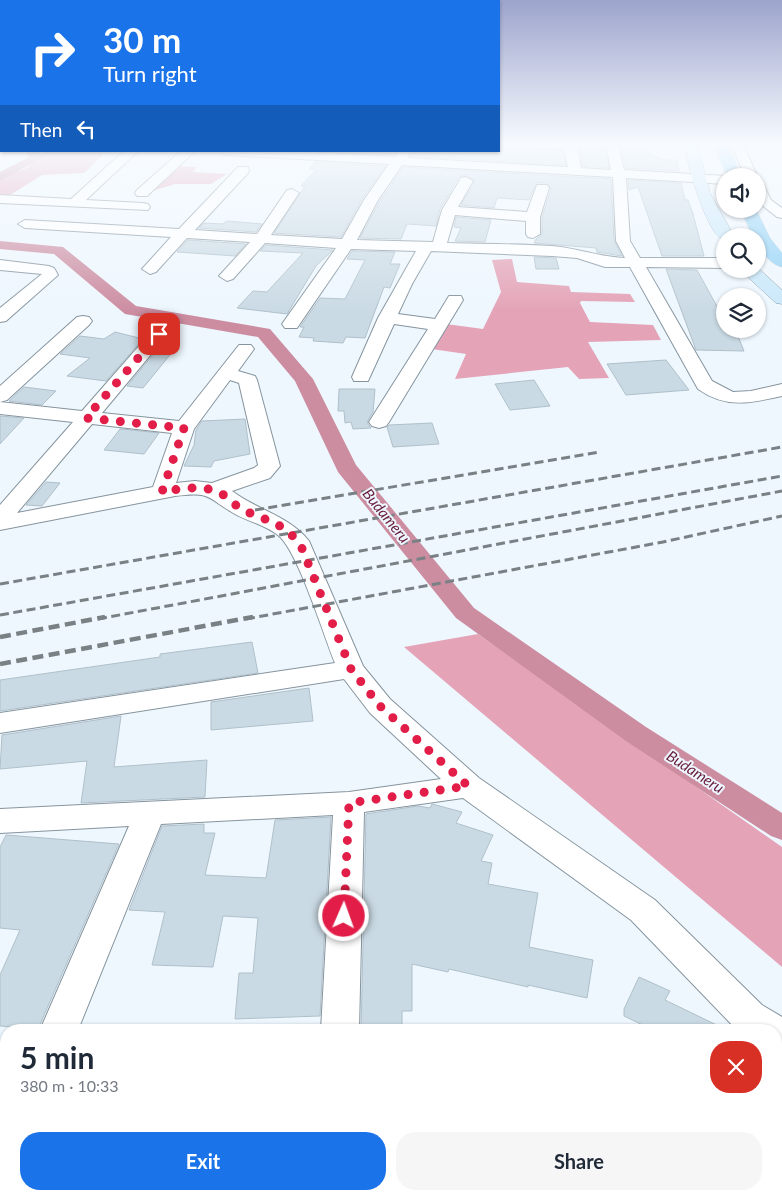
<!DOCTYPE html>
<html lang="en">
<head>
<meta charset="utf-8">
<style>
	:root { --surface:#fff; --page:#f6f6f7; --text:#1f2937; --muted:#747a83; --accent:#1a73e8 }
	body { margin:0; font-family:Lato,sans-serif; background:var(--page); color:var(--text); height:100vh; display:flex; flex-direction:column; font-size:19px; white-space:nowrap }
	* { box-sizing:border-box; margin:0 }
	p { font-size:16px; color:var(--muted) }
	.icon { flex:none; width:28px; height:28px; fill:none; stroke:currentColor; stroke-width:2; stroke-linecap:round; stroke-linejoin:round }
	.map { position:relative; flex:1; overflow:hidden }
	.details { position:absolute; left:0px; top:1024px; width:782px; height:176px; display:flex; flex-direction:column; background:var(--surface); border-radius:20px 20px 0 0; box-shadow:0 1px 4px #0004 }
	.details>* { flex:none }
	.hud { position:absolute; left:0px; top:0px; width:500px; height:152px; box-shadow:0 1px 4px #0004; background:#1a73e8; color:#fff; overflow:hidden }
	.fabs { position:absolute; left:716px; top:168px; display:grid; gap:10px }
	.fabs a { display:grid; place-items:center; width:50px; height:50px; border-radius:50%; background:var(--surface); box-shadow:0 1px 4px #0004; font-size:25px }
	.pin { position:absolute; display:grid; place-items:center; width:42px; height:42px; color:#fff; margin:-21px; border-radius:10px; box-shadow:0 2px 8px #0006 }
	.me { position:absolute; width:55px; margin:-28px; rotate:2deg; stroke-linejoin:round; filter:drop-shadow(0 0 4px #0008) }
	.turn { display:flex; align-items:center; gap:18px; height:105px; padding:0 20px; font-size:22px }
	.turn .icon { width:65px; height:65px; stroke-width:2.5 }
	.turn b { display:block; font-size:35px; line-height:42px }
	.then { display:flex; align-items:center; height:48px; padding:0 20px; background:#0003; gap:10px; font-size:19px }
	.round { display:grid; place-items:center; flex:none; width:52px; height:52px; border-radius:20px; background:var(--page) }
	.overview { display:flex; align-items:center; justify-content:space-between; height:85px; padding:0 20px }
	h1 { font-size:30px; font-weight:700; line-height:38px }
	.primary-button { display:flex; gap:10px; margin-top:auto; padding:10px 20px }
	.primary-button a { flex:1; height:58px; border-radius:20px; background:var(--accent); color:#fff; font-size:20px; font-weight:700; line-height:58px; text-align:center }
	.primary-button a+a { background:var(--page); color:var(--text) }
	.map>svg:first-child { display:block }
</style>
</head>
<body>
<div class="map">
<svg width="782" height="1199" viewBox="0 0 782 1199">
	<rect width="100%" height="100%" fill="#eef7fe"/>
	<path fill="#e4a3b7" d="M45 151H101L102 156 84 173 42 175 10 195 0 194V177L27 168Z
		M178 166 197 167 193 172 227 174 211 184H175L149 192Z
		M512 259 517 282 569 286 571 292 630 294 635 302 581 301 580 303 590 322 653 325 661 340 588 342 609 378 579 379 568 367 455 379 466 354 432 349 446 324 483 329 501 292 492 260Z
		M478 634 782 847V967L404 647Z"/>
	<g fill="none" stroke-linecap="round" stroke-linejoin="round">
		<path fill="#cc8da1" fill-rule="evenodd" d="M24 151H38L44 157 0 181V172L29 157Z
			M0 241 63 247 136 306 270 329 313 379 356 465 474 608 646 727 782 813V840L771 836 626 741 456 618 338 472 295 381 258 337 125 314 54 254 0 249Z"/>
	</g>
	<path fill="#cadae4" stroke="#b0c0ca" d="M579 144H604L609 168 583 166Z
		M620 144H645L649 154 664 160H677L679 171 626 168Z
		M499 147 562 151 566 165 410 156 413 151H499Z
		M330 151H397L394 155Z
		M315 162 386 166 362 199 341 237 274 233 305 186H301L316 170 309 169Z
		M403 167 611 179 614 241 622 256 597 252 596 248 534 243 536 239 542 234V217L551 189 547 183H536L529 200 497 198 494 208 461 205 475 182 466 175 459 177 440 209 436 226 407 224 401 239 360 238 380 201Z
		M628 180 681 183 685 200H688L693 214 704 256H662L638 187 629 190Z
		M456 217 491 220 485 242 455 241 461 228 454 227Z
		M227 221 262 224 256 232 199 228 204 223 223 224Z
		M188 240 246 244 235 256 177 252Z
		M266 245 333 250 316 266 287 314 237 308 253 291 267 292 303 253 260 251Z
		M352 251 395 252 390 264H400L390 288 384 287 365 338 346 337 343 343 313 341 314 338 299 337 304 327H300L320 298 345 299 365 260 347 259Z
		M534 257 556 258 559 269H536Z
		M666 269 697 270 725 321V329H735L744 351 696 350Z
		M115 332 143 339 106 381 67 376 90 358 60 354 80 336 104 339Z
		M162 344 178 345 143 388 127 386Z
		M666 360 689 390 626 395 607 364Z
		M534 380 550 406 510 410 495 384Z
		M24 387 56 391 42 405 9 401Z
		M339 389H375L373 412 367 422 371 428 353 429 351 422 345 423 344 411H338Z
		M0 416 24 418 0 444Z
		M245 419 250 454 214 461 211 467 184 466 194 445 196 430 202 421Z
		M432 423 439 444 393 447 387 427 389 425Z
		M120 429H122L159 433 144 454 104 450Z
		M46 482 60 483 42 506 26 505Z
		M252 642 258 673 0 711V680L160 657V654Z
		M309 688 313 721 211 730V702Z
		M121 716 114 767 207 760 205 797 81 803 87 761 0 769 2 735Z
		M432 804 462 812 456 823 493 835 481 861 492 863 488 884 538 893 529 947 593 960 587 998 528 985V987L449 969 448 972 412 964V1011H402V1030H361L366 814 418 806 430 808Z
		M331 817 320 1016 235 1019 239 973H253L258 918 223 916 213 967 152 965 165 912 129 910 162 826 204 824V833H215L205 875 266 878 275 820Z
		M6 835 119 844 38 1029 0 1026V975L20 930 0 928V847Z
		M639 977 670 991 665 1000 727 1030H653L624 1016V1009Z"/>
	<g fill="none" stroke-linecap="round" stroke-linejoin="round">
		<defs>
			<path id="street" d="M530 144H577L581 168 611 170 606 144H618L624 170 726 176 725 184 626 178 630 241 640 258H725V268L646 267 712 381 733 392 751 391 782 384V396C751 403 726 409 698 389L630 267H605L577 258 552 256 431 251 412 284 398 314 435 319 449 296H461L463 300 389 422 386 426 379 428 372 426 369 422 428 329 394 324 368 381H354L352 377 378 318 416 251 351 249 297 328H285L282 324 336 248 265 243 233 279 227 281 219 276 250 242 187 238 156 272 150 274 142 269 171 237 25 228 18 224 25 220 179 229 238 167H248L249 170 248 173 195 230 257 234 287 190 292 189 299 193 271 235 342 239 364 200 389 164 225 155 219 151H294L395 157 399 151H411L407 158 568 167 564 149 536 148ZM402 165 613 177 616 241 625 258C600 257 577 248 552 246 517 244 482 244 447 243L455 215 526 221V234L528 237 533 238 540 234V217L549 188 547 185H537L527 212 458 207 473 181 466 177 461 178 442 210 433 242 357 240 378 200Z
				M731 144H743L757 176H745Z
				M124 151H138L86 200 143 203 148 204 150 207 148 210 0 203V195L71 199Z
				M181 151H195L147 196H137L135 193 137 190Z
				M758 183 763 184 771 200 782 208V218L777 217 758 202Z
				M0 260 49 266 54 268 58 275 6 321 0 322V308L42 274 0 270Z
				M83 316 89 317 92 321 89 325 7 400 0 402V386L77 317Z
				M159 329 165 330 168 334 102 413 179 421 239 345H251L254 349 238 371 255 376 257 380 280 466 270 478 232 491C257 510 289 516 309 541L363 666 390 699 479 778 655 900 762 1005 782 1017V1043L776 1045V1030L736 1029 631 920 463 798 364 812 359 1030H321L333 815 161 824 78 1030H40L129 826 0 833V809L349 792 441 779 370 713 344 679 0 733V713L335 663C324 636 298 552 279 536 266 525 249 522 235 514 207 498 212 491 175 496L0 530V505L73 422 0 414V402L82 411 153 330ZM230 380 239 383 258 465 254 468 212 483 195 481 176 483 194 429ZM92 424 172 433 153 487 17 513Z
				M6 1117V1165L0 1168V1119Z
				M776 1190 778 1199H736V1194H776Z
				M308 1194H350V1199H308Z"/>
			<path id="secondary" d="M683 144H697L710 193 734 236H725V241C706 236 688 163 683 144Z
				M758 268 782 290V304L776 303 739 269Z"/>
			<path id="primary" d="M714 144H728L741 176H727Z
				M740 209H756L770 238 782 253V267C769 264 758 249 758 236H753Z"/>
		</defs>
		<use href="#street" stroke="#85949e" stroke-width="2"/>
		<use href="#secondary" stroke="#85949e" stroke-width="1"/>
		<use href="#primary" stroke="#d4d5d6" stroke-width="1"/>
		<use href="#street" fill="#fff" fill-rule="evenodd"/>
		<use href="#secondary" fill="#cae8fa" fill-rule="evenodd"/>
		<use href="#primary" fill="#94d2f6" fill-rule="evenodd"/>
		<path stroke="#798185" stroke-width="3" stroke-dasharray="9 4.5" stroke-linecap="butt" d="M255 510 600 452
			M0 584 782 447
			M0 615 782 476
			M98 619 782 491
			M246 619 663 542 782 516"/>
		<path stroke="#798185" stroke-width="4.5" stroke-dasharray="11 5.5" stroke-linecap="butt" d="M0 637 105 617
			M0 664 253 617"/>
	</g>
	<linearGradient id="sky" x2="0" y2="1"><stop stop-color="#9da4cc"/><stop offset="0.46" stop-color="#f7fbff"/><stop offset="1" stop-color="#f7fbff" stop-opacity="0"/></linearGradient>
	<rect width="782" height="312" fill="url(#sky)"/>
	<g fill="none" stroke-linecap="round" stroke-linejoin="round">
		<path stroke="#e11d48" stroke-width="9" stroke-dasharray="0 16.2" d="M159 334 86 418 184 428 162 492C179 489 198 485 215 491 224 493 230 501 237 506 262 522 281 518 301 546L351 669 380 706 468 786 349 803 344 916"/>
	</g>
	<g text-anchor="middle" stroke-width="4" stroke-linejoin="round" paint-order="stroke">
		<g font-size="15" font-style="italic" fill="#691e3c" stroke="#eef7fe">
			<text transform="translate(386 516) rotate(51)" y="5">Budameru</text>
			<text transform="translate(695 772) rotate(33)" y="5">Budameru</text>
		</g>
	</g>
</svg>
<div class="fabs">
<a><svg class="icon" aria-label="sound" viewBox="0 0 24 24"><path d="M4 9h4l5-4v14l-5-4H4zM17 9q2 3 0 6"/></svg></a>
<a><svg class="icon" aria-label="search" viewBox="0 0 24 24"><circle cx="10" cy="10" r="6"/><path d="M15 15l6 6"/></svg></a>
<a><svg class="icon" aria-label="layers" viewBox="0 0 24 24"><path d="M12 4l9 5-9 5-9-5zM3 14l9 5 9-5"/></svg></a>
</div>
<div class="pin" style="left:159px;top:334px;background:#d93025"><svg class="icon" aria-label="arrive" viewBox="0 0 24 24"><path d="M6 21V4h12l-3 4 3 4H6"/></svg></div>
<svg class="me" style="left:344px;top:916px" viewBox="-20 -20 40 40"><circle r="17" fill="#e11d48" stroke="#fff" stroke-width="3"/><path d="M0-11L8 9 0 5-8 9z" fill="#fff"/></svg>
<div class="hud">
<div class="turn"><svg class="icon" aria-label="right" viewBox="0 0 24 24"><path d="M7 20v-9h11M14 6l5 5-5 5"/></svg><div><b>30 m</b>Turn right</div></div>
<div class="then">Then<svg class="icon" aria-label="left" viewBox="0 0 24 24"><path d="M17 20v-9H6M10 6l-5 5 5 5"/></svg></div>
</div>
<section class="details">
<div class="overview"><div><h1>5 min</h1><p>380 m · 10:33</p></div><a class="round" style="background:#d93025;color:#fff"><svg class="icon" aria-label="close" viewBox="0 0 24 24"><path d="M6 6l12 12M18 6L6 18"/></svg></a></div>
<div class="primary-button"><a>Exit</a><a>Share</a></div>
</section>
</div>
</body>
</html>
